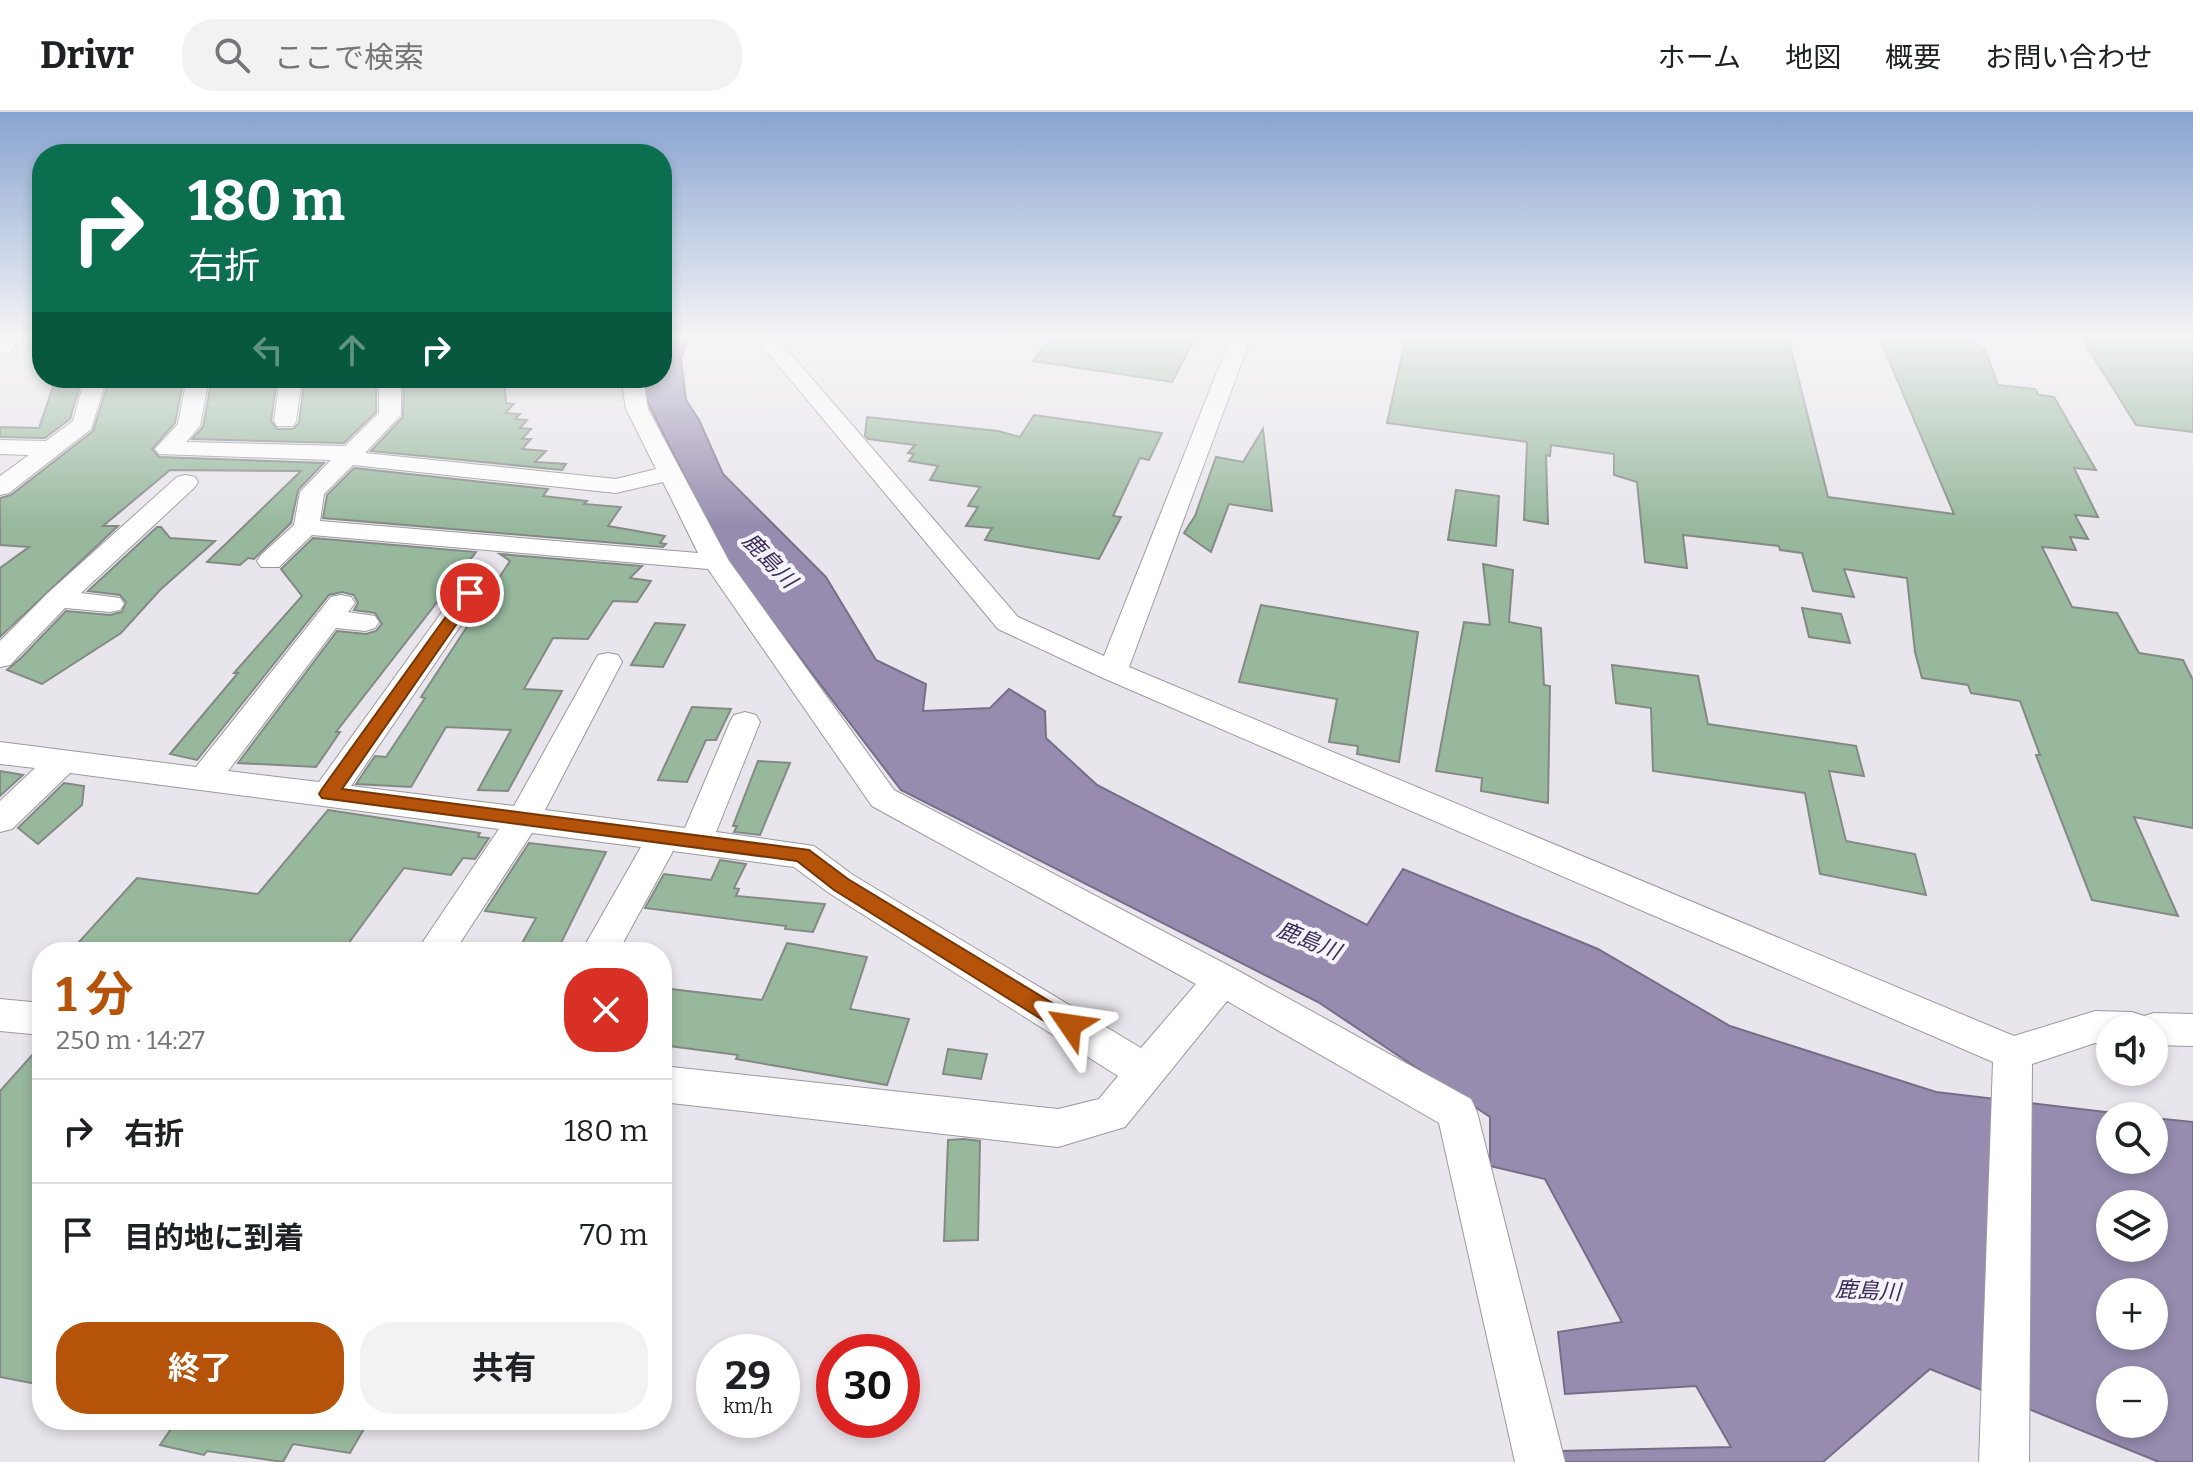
<!DOCTYPE html>
<html lang="ja">
<head>
<meta charset="utf-8">
<style>
	:root { --surface:#fff; --page:#f2f2f2; --text:#202124; --muted:#757577; --line:#e0e0e0; --accent:#b45309 }
	body { margin:0; font-family:Bitter,"Noto Sans JP",serif; background:var(--page); color:var(--text); height:100vh; display:flex; flex-direction:column; font-size:30px; white-space:nowrap }
	* { box-sizing:border-box; margin:0 }
	p { font-size:26px; color:var(--muted) }
	.icon { flex:none; width:44px; height:44px; fill:none; stroke:currentColor; stroke-width:2; stroke-linecap:round; stroke-linejoin:round }
	.map { position:relative; flex:1; overflow:hidden }
	.drawer { position:absolute; left:32px; top:830px; width:640px; height:488px; display:flex; flex-direction:column; background:var(--surface); border-radius:32px; box-shadow:0 4px 12px #0003 }
	.drawer>* { flex:none }
	.top-card { position:absolute; left:32px; top:32px; width:640px; height:244px; border-radius:32px; box-shadow:0 4px 12px #0003; background:#0b6e4f; color:#fff; overflow:hidden }
	.controls { position:absolute; left:2096px; top:902px; display:grid; gap:16px }
	.controls a { display:grid; place-items:center; width:72px; height:72px; border-radius:50%; background:var(--surface); box-shadow:0 4px 12px #0003; font-size:40px }
	.speed { position:absolute; left:696px; top:1222px; display:flex; gap:16px; font-size:40px; font-weight:700; text-align:center }
	.speed>* { display:grid; place-content:center; width:104px; height:104px; border-radius:50%; background:var(--surface); box-shadow:0 4px 12px #0003; line-height:1 }
	.speed small { font-size:20px; font-weight:400 }
	.speed .limit { border:12px solid #d22; background:#fff; color:#111 }
	.pin { position:absolute; display:grid; place-items:center; width:68px; height:68px; color:#fff; margin:-34px; border:4px solid #fff; border-radius:50%; box-shadow:0 2px 8px #0007 }
	.me { position:absolute; width:88px; margin:-44px; rotate:302deg; stroke-linejoin:round; filter:drop-shadow(0 0 6px #0008) }
	.turn { display:flex; align-items:center; gap:28px; height:168px; padding:0 24px; font-size:36px }
	.turn .icon { width:104px; height:104px; stroke-width:2.5 }
	.turn b { display:block; font-size:56px; line-height:68px }
	.lanes { display:flex; align-items:center; height:76px; padding:0 24px; background:#0003; justify-content:center; gap:40px; direction:ltr }
	.lanes .off { opacity:.35 }
	.round { display:grid; place-items:center; flex:none; width:84px; height:84px; border-radius:32px; background:var(--page) }
	.headline { display:flex; align-items:center; justify-content:space-between; height:136px; padding:0 24px }
	h1 { font-size:48px; font-weight:700; line-height:60px; color:var(--accent) }
	.action { display:flex; gap:16px; margin-top:auto; padding:16px 24px }
	.action a { flex:1; height:92px; border-radius:32px; background:var(--accent); color:#fff; font-size:32px; font-weight:700; line-height:92px; text-align:center }
	.action a+a { background:var(--page); color:var(--text) }
	ul { padding:0; list-style:none }
	li { display:flex; align-items:center; gap:24px; height:104px; padding:0 24px; border-top:2px solid var(--line) }
	li div { flex:1 }
	li b { display:block; font-size:30px }
	li em { font-style:normal }
	header { display:flex; align-items:center; gap:48px; box-sizing:border-box; height:112px; padding:0 40px; background:var(--surface); border-bottom:2px solid var(--line) }
	header strong { font-size:38px }
	nav { display:flex; gap:44px; margin-inline-start:auto; font-size:28px }
	.search { width:560px; height:72px; background:var(--page); display:flex; align-items:center; gap:20px; box-sizing:border-box; padding:0 28px; border-radius:32px; color:var(--muted); font-size:30px }
	.map>svg:first-child { display:block }
</style>
</head>
<body>
<header>
<strong>Drivr</strong>
<div class="search"><svg class="icon" aria-label="search" viewBox="0 0 24 24"><circle cx="10" cy="10" r="6"/><path d="M15 15l6 6"/></svg>ここで検索</div>
<nav><a>ホーム</a><a>地図</a><a>概要</a><a>お問い合わせ</a></nav>
</header>
<div class="map">
<svg width="2193" height="1350" viewBox="0 0 2193 1350">
	<rect width="100%" height="100%" fill="#e8e6ec"/>
	<path fill="#978caf" stroke="#766e87" stroke-width="2" fill-rule="evenodd" d="M662 225H688L681 247 686 288 699 308 723 362 826 465 876 548 926 572 923 599 990 596 1009 577 1045 599 1046 626 1097 673 1367 813 1403 757 1598 837 1730 914 1936 980 2139 1004H2110V1048H2154V1006L2193 1010V1350H2159L1930 1257 1823 1350H1561L1559 1339 1731 1335 1696 1274 1565 1282 1558 1220 1622 1210 1545 1067 1490 1054V1005L1318 890 901 678 727 450 646 287 645 266H662ZM2110 1092H2154V1136H2110ZM2110 1180H2154V1224H2110ZM2110 1268H2154V1312H2110Z"/>
	<path fill="#97b89d" stroke="#848984" stroke-width="2" d="M1051 225H1196L1172 270 1033 249Z
		M1406 225H1788L1828 385 1954 402 1879 225H1974L1979 236 1985 237 1998 273 2035 277 2039 283 2054 285 2096 358 2074 356 2098 405 2075 403 2088 427 2070 425 2076 438 2042 435 2072 495 2117 501 2139 541 2183 548 2193 568V716L2134 705 2178 804 2092 788 2036 643H2040L2020 589 1971 581 1968 573 1922 566 1915 540 1907 466 1844 457 1854 485 1813 479 1802 441 1780 438 1779 434 1683 423 1687 456 1645 450 1637 370 1614 363V342L1551 333 1550 344 1546 343 1548 412 1524 408 1527 330 1387 311Z
		M2081 225H2193V320L2136 313Z
		M56 266H82L70 307 45 326 0 325V315L39 316Z
		M110 266H184L175 311 152 337 159 345 324 351 298 378 291 411 254 447 248 446 240 453 207 450 301 359 170 358 103 414H118L0 525V456L29 435 0 433V386L11 383 93 319Z
		M212 266H277L271 309 277 317H293L299 311 305 266H376V300L344 331 192 327 203 315Z
		M404 266H504L506 291 514 292 505 301 520 302 515 307 527 308 520 316 531 317 522 327H531L522 337 546 339 535 350 566 352 562 358 371 339 403 305Z
		M1034 303 1162 321 1149 348 1140 346 1113 404 1121 405 1099 447 985 428 992 416 966 414 978 395 968 394 980 375 930 368 938 354 909 349 914 342 908 341 915 333 868 327 865 324 867 305 998 319 1020 325Z
		M1263 317 1272 399 1229 392 1211 440 1184 421 1195 404 1216 345 1243 350Z
		M354 356 548 377 543 384 587 389 584 392 621 395 608 414 665 424 660 431 666 432 663 435 323 406 327 383Z
		M1456 378 1499 384 1496 434 1448 428Z
		M157 415H161L170 426 215 429 160 478 121 521 42 572 7 558 21 546 66 499 110 503 122 500 126 490 120 483 88 479Z
		M313 426 476 440 336 620H340L316 655 238 651 337 519 366 522 376 519 382 512 375 501 354 498 358 491 354 483 342 480 329 483 197 648 170 642 238 561H234L302 484 281 457Z
		M500 442 642 454 630 466 651 469 637 490 613 489 588 527 553 526 524 577 562 579 508 679 478 678 511 618 446 615 411 675 356 672 375 644 386 645 425 586 421 585 510 449Z
		M1483 452 1513 458 1509 510 1541 516 1544 573 1550 574 1548 691 1481 679 1482 666 1436 659 1464 510 1490 513Z
		M1261 493 1418 520 1399 650 1357 642 1358 634 1329 630 1337 587 1239 570Z
		M1802 496 1841 502 1850 531 1809 525Z
		M655 511 685 513 663 555 631 553Z
		M1612 553 1698 564 1708 612 1856 634 1864 664 1829 659 1846 729 1915 742 1926 783 1820 762 1805 681 1653 659 1651 596 1616 591Z
		M692 595 731 597 716 628H706L687 670 658 668Z
		M758 649 790 651 760 723 734 720 737 714H733Z
		M0 659 23 663 0 684Z
		M64 671 84 674 82 693 38 732 18 716Z
		M328 698 480 721 478 725 489 726 475 747 463 746 451 763 404 756 342 840H70L137 766 258 782Z
		M529 731 606 740 558 837 521 833 536 806 485 799Z
		M720 748 746 752 734 776 739 777 736 784 825 792 813 820 785 817 786 814 645 796 664 762 711 768Z
		M787 831 867 845 850 897 909 907 887 973 736 947 738 943 662 933V876L762 888Z
		M42 932V1273L0 1265V979Z
		M948 937 987 942 981 967 943 962Z
		M964 1027 980 1029 978 1128 944 1129 948 1028Z
		M177 1308H369L350 1341 293 1332 283 1350 207 1339 204 1343 160 1333Z"/>
	<g fill="none" stroke-linecap="round" stroke-linejoin="round">
		<defs>
			<path id="minor" d="M0 225H19L10 240 0 241Z
				M755 225H776L1018 505 1104 544 1231 225H1251L1129 555 2014 924 2095 899 2132 900 2144 904 2154 901 2193 902V934L2154 933V916H2110V932L2095 931 2032 952 2029 1350H1979L1993 950 1103 566 998 517Z
				M85 266H107L91 317 9 381 0 383V364L29 343 0 342V328L46 329 73 309Z
				M187 266H209L200 314 186 330 345 334 379 301V266H401V303L365 341 616 367 656 357 626 297 621 266H643L648 297 729 449 894 678 1235 857 1471 987 1477 1000 1565 1350H1515L1439 1011 1227 889 1125 1015 1058 1035 662 990V954L1058 997 1099 987 1118 964 829 781 794 755 673 739 618 840H581L641 735 532 721 454 840H416L499 717 70 661 12 717 0 720V689L35 656 0 652V630L196 655 331 485 341 483 351 485 355 491 348 500 375 504 379 510 375 516 365 519 336 516 228 659 319 670 460 475H480L483 481 351 674 514 694 594 550 598 543 608 541 618 543 622 550 545 698 685 716 730 610 734 603 745 600 756 603 760 610 716 720 814 734 853 763 1141 936 1196 872 872 694 708 457 312 423 279 455H261L257 449 261 443 294 413 300 380 331 348 159 342 155 337 178 312ZM353 353 616 381 663 370 698 441 320 409 324 382Z
				M280 266H302L296 309 293 314H277L274 309Z
				M186 363 195 365 198 370 195 375 81 481 120 486 124 492 120 498 110 500 65 496 10 553 0 555V529L48 481 177 365Z
				M0 887 42 891V923L0 919Z"/>
		</defs>
		<use href="#minor" stroke="#9b999f" stroke-width="2"/>
		<use href="#minor" fill="#fff" fill-rule="evenodd"/>
	</g>
	<linearGradient id="sky" x2="0" y2="1"><stop stop-color="#87a4d1"/><stop offset="0.54" stop-color="#f5f4f6"/><stop offset="1" stop-color="#f5f4f6" stop-opacity="0"/></linearGradient>
	<rect width="2193" height="414" fill="url(#sky)"/>
	<path fill="#b45309" stroke="#753606" stroke-width="2" d="M470 476 478 481 342 677 809 738 848 767 1077 906 1080 913 1077 920 1070 922 1062 920 834 778 797 749 322 686 319 682 322 677 465 478Z"/>
	<g text-anchor="middle" stroke-width="8" stroke-linejoin="round" paint-order="stroke">
		<g font-size="22" font-style="italic" fill="#3c2a59" stroke="#f5f3fa">
			<text transform="translate(770 448) rotate(46)" y="8">鹿島川</text>
			<text transform="translate(1309 828) rotate(22)" y="8">鹿島川</text>
			<text transform="translate(1868 1178) rotate(3)" y="8">鹿島川</text>
		</g>
	</g>
</svg>
<div class="controls">
<a><svg class="icon" aria-label="sound" viewBox="0 0 24 24"><path d="M4 9h4l5-4v14l-5-4H4zM17 9q2 3 0 6"/></svg></a>
<a><svg class="icon" aria-label="search" viewBox="0 0 24 24"><circle cx="10" cy="10" r="6"/><path d="M15 15l6 6"/></svg></a>
<a><svg class="icon" aria-label="layers" viewBox="0 0 24 24"><path d="M12 4l9 5-9 5-9-5zM3 14l9 5 9-5"/></svg></a>
<a>+</a>
<a>−</a>
</div>
<div class="speed"><div>29<small>km/h</small></div><div class="limit">30</div></div>
<div class="pin" style="left:470px;top:481px;background:#d93025"><svg class="icon" aria-label="arrive" viewBox="0 0 24 24"><path d="M6 21V4h12l-3 4 3 4H6"/></svg></div>
<svg class="me" style="left:1070px;top:913px" viewBox="-20 -20 40 40"><path d="M0-17L14 15 0 8-14 15z" fill="#b45309" stroke="#fff" stroke-width="4"/></svg>
<div class="top-card">
<div class="turn"><svg class="icon" aria-label="right" viewBox="0 0 24 24"><path d="M7 20v-9h11M14 6l5 5-5 5"/></svg><div><b>180 m</b>右折</div></div>
<div class="lanes"><svg class="icon off" aria-label="left" viewBox="0 0 24 24"><path d="M17 20v-9H6M10 6l-5 5 5 5"/></svg><svg class="icon off" aria-label="ahead" viewBox="0 0 24 24"><path d="M12 20V5M6 11l6-6 6 6"/></svg><svg class="icon" aria-label="right" viewBox="0 0 24 24"><path d="M7 20v-9h11M14 6l5 5-5 5"/></svg></div>
</div>
<section class="drawer">
<div class="headline"><div><h1>1 分</h1><p>250 m · 14:27</p></div><a class="round" style="background:#d93025;color:#fff"><svg class="icon" aria-label="close" viewBox="0 0 24 24"><path d="M6 6l12 12M18 6L6 18"/></svg></a></div>
<ul>
<li><svg class="icon" aria-label="right" viewBox="0 0 24 24"><path d="M7 20v-9h11M14 6l5 5-5 5"/></svg><div><b>右折</b></div><em>180 m</em></li>
<li><svg class="icon" aria-label="arrive" viewBox="0 0 24 24"><path d="M6 21V4h12l-3 4 3 4H6"/></svg><div><b>目的地に到着</b></div><em>70 m</em></li>
</ul>
<div class="action"><a>終了</a><a>共有</a></div>
</section>
</div>
</body>
</html>
